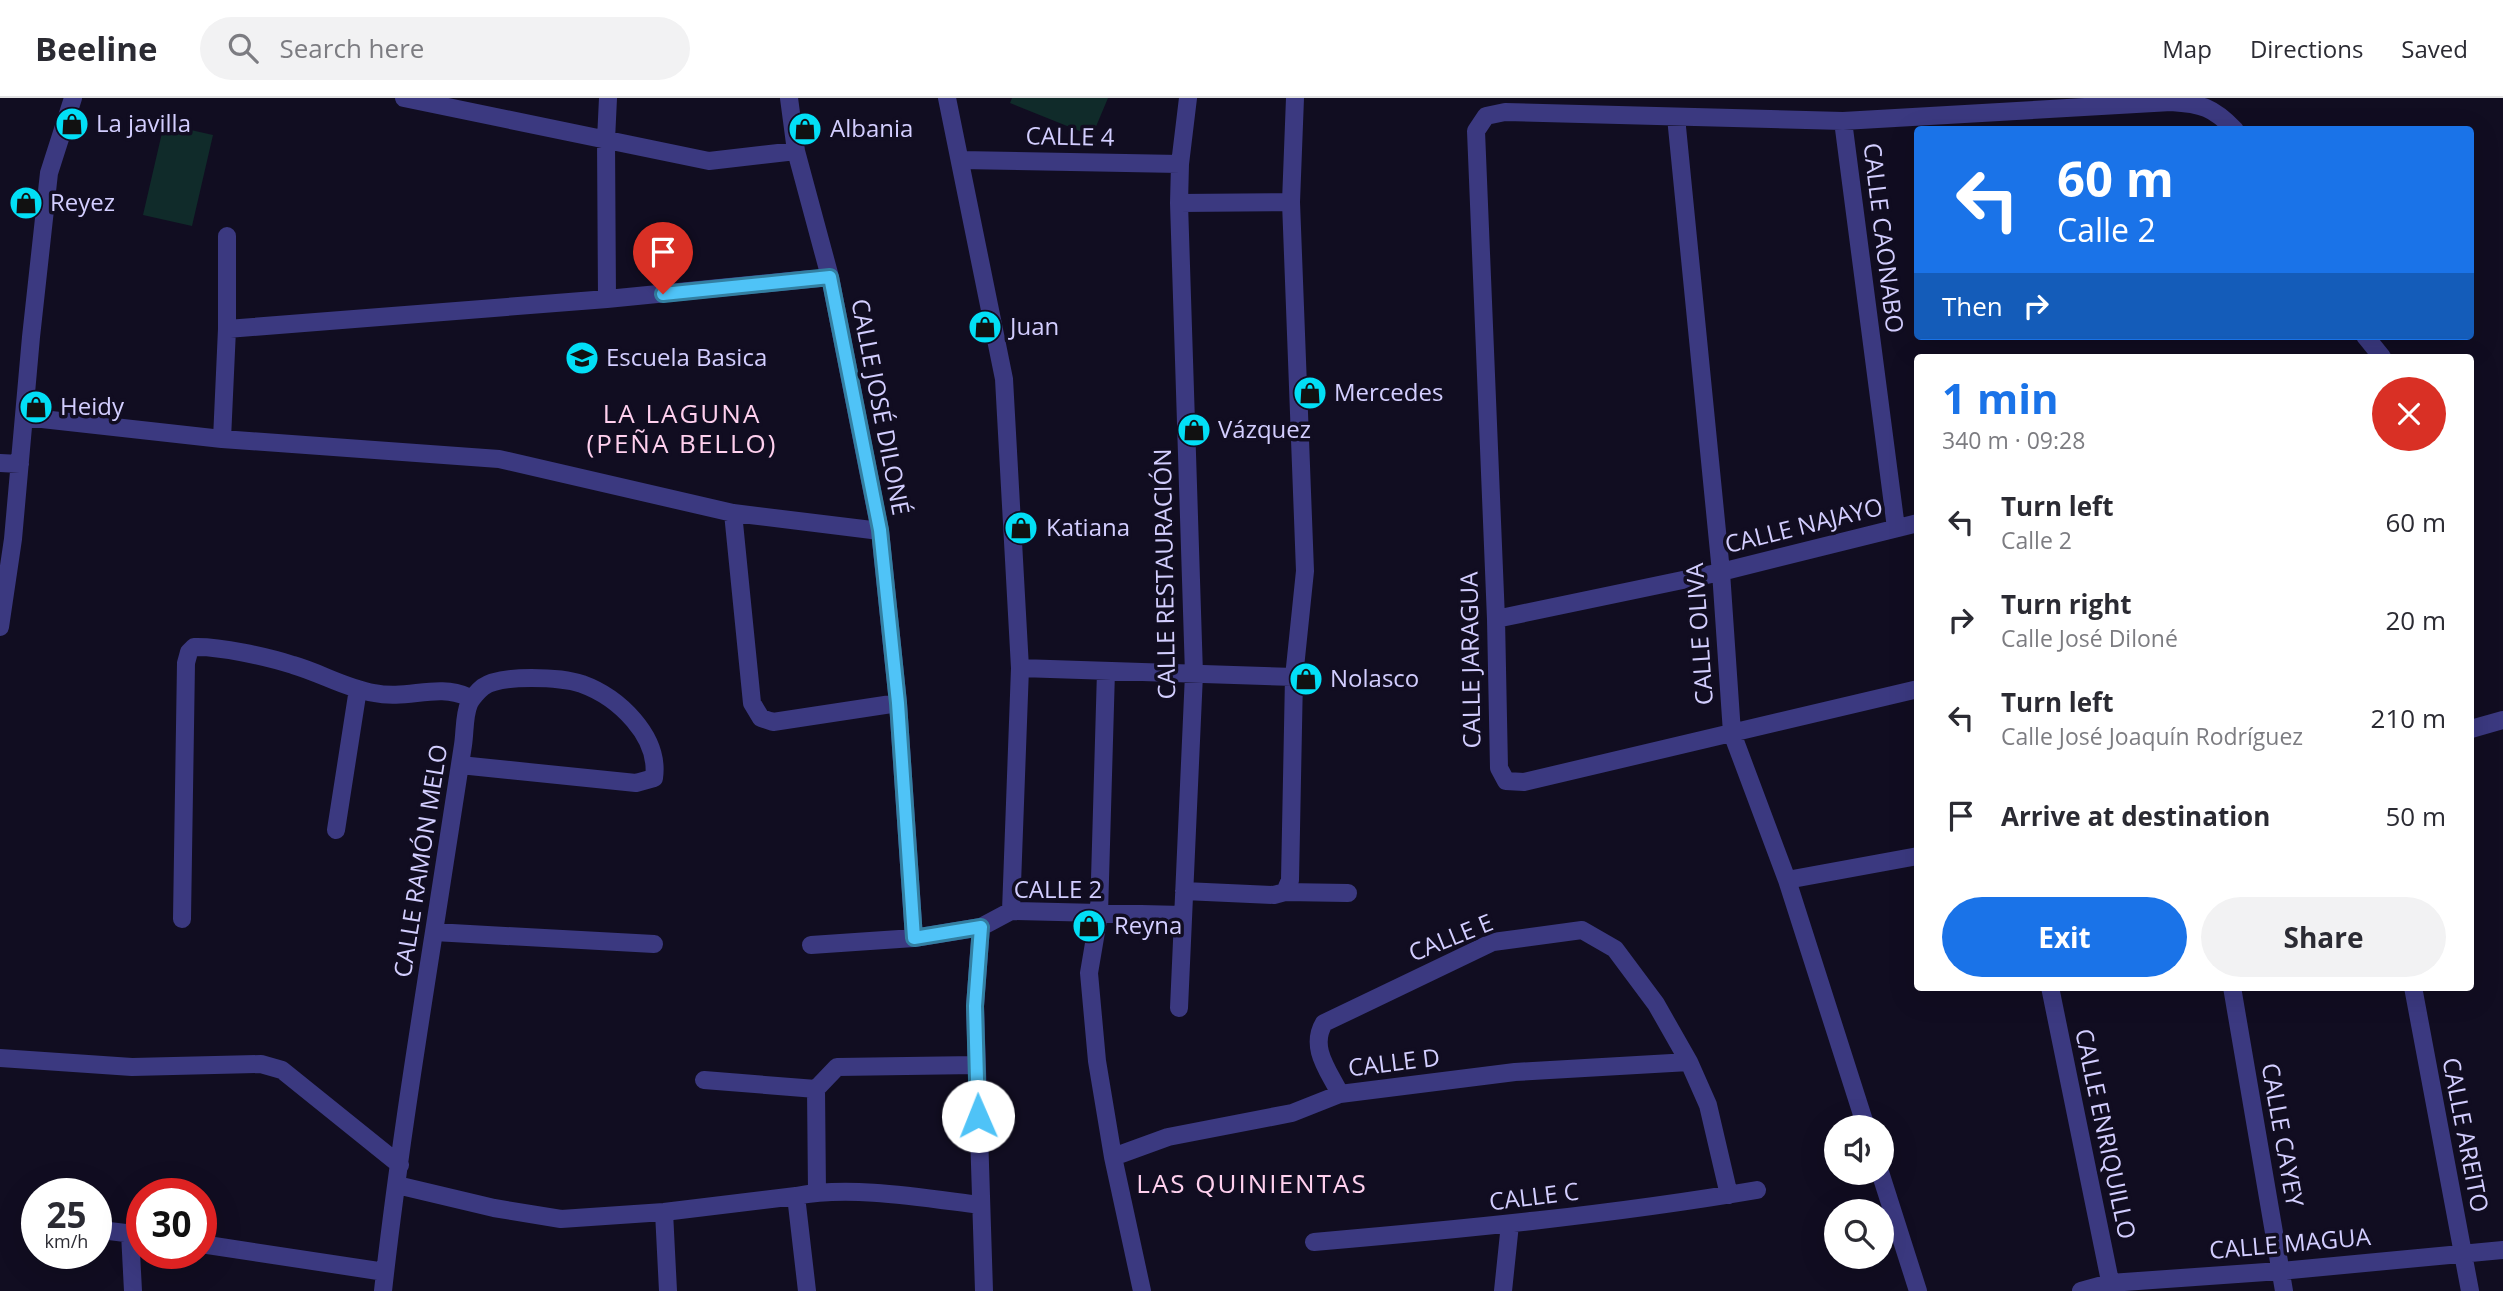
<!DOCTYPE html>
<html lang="en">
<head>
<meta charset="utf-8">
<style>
	:root { --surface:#fff; --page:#f2f2f3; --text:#2b2b33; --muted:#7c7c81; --line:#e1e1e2; --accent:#1a73e8 }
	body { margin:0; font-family:"Open Sans",sans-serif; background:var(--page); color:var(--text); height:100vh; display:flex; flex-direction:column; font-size:26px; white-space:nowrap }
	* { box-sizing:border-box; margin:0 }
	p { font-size:23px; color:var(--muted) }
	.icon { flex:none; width:38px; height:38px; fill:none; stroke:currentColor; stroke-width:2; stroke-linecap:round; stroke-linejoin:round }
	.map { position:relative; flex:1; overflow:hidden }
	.drawer { position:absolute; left:1914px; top:256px; width:560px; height:637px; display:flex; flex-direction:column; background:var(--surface); border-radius:7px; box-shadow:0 7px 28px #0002 }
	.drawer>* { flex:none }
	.top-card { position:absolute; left:1914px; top:28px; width:560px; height:214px; border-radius:7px; box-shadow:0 7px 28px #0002; background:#1a73e8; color:#fff; overflow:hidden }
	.buttons { position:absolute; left:1824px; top:1017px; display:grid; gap:14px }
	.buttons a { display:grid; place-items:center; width:70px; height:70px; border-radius:50%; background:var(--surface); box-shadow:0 7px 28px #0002; font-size:35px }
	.speed { position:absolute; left:21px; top:1080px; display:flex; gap:14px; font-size:35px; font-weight:700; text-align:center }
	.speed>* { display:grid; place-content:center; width:91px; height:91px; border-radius:50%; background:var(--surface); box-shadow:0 7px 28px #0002; line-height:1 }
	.speed small { font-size:18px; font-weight:400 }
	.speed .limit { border:10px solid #d22; background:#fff; color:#111 }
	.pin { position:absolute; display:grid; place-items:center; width:60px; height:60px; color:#fff; margin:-72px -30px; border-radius:50% 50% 50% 0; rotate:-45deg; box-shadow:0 0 7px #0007 }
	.pin .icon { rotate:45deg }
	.me { position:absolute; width:77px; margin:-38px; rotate:359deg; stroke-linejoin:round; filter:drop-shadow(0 0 5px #0008) }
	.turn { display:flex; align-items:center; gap:24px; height:147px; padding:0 28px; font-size:32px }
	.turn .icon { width:91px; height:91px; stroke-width:2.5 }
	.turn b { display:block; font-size:49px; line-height:60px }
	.then { display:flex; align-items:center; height:66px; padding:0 28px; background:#0003; gap:14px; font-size:26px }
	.round { display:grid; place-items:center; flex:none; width:74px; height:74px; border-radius:37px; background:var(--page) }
	.headline { display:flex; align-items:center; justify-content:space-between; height:119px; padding:0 28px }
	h1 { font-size:42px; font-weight:700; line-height:52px; color:var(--accent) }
	.cta { display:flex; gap:14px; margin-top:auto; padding:14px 28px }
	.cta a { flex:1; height:80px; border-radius:42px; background:var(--accent); color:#fff; font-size:28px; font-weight:700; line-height:80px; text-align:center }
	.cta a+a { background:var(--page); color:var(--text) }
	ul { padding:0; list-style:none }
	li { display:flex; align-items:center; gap:21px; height:98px; padding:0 28px }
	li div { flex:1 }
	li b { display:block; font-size:26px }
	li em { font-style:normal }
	header { display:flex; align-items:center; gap:42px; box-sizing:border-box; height:98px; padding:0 35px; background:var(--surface); border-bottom:2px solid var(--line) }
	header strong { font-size:33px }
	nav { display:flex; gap:38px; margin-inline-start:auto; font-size:24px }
	.search { width:490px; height:63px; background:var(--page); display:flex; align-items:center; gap:18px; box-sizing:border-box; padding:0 24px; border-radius:38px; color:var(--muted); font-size:26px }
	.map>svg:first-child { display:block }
</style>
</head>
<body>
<header>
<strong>Beeline</strong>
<div class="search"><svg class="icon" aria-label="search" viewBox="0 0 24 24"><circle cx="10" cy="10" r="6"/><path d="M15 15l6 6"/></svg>Search here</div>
<nav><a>Map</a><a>Directions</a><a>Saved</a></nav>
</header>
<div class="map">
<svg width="2503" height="1193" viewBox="0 0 2503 1193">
	<rect width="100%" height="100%" fill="#110d21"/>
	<path fill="#102b2a" d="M1012 0H1108L1092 38 1010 5Z
		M164 26 213 37 192 128 143 117Z"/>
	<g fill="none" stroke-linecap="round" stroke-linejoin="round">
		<path stroke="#3b3980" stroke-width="18" d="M404 0 709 63 796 53
			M789 0 796 53 830 179 880 433 898 605 914 840
			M947 0 1004 281 1020 570 1011 813
			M1676 19 1721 474 1732 635 1787 782 1866 1029
			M1843 23 1896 430
			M960 62 1180 66
			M1179 105 1291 104
			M607 201 606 42 608 0
			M227 231 607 201 830 179
			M2365 238 2382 259
			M24 319 222 341 499 361 733 415 880 433
			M222 341 227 231V138
			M0 365 20 366
			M733 415 752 605 761 620 773 624 898 605
			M1496 521 1721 474 1918 425
			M0 529 13 441 31 239 49 75 73 0
			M1020 570 1294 579
			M1106 573 1099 816 1089 875 1097 963 1113 1059 1142 1193
			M1918 591 1524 684 1506 683 1499 670 1496 521 1476 33 1486 18 1505 14 1843 23 2171 4C2202 6 2213 9 2235 32
			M2471 631 2503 622
			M336 732 358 591
			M1787 782 1918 758
			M1184 793 1274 797 1285 794 1348 795
			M1285 794 1290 782 1294 579 1305 473 1291 104 1295 0
			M182 821 186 565 189 554 194 549C219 548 268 559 293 567 321 575 345 590 374 595 408 602 437 585 468 599L469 605
			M981 829 975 908 984 1193
			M434 834 654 846
			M811 847 914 840 981 829 1011 813 1183 817
			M2050 889 2112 1193
			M2232 889 2284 1193
			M2413 889 2470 1193
			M1179 910 1194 576 1179 105 1180 66 1188 0
			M0 960 132 969 261 966 282 972 400 1067
			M704 982 816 991
			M1340 996C1329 973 1309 950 1324 925L1493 844 1582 832 1615 851 1656 906 1689 964 1708 1007 1729 1097
			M1113 1059 1168 1039 1292 1015 1340 996 1515 974 1689 964
			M1880 1074 1918 1193
			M397 1087 494 1110 561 1121 664 1114 796 1098C851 1087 924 1100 980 1107
			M817 1094 816 991 837 969 976 967
			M796 1098 807 1193
			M664 1114 668 1193
			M109 1133 142 1137
			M130 1135 133 1193
			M1314 1144C1463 1131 1610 1117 1757 1092
			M201 1146 385 1174
			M383 1193C399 1049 423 906 445 763 451 724 457 686 463 647 465 635 464 617 469 606 471 601 479 592 483 589 501 576 561 579 582 586 618 599 660 638 654 680L636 685 460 667
			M1503 1193 1510 1126
			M2081 1193 2110 1185 2280 1173 2503 1152"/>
	</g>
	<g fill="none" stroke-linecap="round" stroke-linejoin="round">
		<defs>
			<path id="route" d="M663 196 830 179 880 432 898 605 914 840 981 829 975 908 978 1018"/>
		</defs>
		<use href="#route" stroke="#337fa1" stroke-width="18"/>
		<use href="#route" stroke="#4fc3f7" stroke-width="12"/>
	</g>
	<defs>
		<symbol id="shop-disc" viewBox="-11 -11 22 22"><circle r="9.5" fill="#02dff6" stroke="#110d21"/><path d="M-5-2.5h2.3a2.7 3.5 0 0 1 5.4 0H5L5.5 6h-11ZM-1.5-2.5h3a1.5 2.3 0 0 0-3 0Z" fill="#111"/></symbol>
		<symbol id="school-disc" viewBox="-11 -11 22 22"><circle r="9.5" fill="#02dff6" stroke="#110d21"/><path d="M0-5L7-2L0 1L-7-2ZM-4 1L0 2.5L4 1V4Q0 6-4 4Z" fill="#111"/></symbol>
	</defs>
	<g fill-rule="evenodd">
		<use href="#shop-disc" x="53" y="7" width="38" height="38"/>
		<use href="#shop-disc" x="786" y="12" width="38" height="38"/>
		<use href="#shop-disc" x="7" y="86" width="38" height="38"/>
		<use href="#shop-disc" x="966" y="210" width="38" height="38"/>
		<use href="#school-disc" x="563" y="241" width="38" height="38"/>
		<use href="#shop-disc" x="1291" y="276" width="38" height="38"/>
		<use href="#shop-disc" x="17" y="290" width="38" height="38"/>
		<use href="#shop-disc" x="1175" y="313" width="38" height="38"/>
		<use href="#shop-disc" x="1002" y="411" width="38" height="38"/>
		<use href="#shop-disc" x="1287" y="562" width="38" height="38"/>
		<use href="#shop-disc" x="1070" y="809" width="38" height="38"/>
	</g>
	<g text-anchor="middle" stroke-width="7" stroke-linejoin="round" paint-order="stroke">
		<g font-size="24" fill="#d3ceff" stroke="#110d21" text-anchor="start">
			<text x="96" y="34">La javilla</text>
			<text x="830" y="39">Albania</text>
			<text x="50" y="113">Reyez</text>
			<text x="1010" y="237">Juan</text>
			<text x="606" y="268">Escuela Basica</text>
			<text x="1334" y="303">Mercedes</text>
			<text x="60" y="317">Heidy</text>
			<text x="1218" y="340">Vázquez</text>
			<text x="1046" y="438">Katiana</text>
			<text x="1330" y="589">Nolasco</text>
			<text x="1114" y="836">Reyna</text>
		</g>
		<g font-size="24" fill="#d3ceff" stroke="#110d21">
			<text transform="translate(1070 39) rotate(1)" y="8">CALLE 4</text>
			<text transform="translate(1883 140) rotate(83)" y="8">CALLE CAONABO</text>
			<text transform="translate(880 309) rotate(79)" y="8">CALLE JOSÉ DILONÉ</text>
			<text transform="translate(1804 428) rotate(-14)" y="8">CALLE NAJAYO</text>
			<text transform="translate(1165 476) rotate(-91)" y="8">CALLE RESTAURACIÓN</text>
			<text transform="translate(1700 536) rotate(-94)" y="8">CALLE OLIVA</text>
			<text transform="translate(1471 562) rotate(-91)" y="8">CALLE JARAGUA</text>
			<text transform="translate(421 763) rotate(-81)" y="8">CALLE RAMÓN MELO</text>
			<text x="1058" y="800">CALLE 2</text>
			<text transform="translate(1451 840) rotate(-22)" y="8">CALLE E</text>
			<text transform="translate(1394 965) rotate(-7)" y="8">CALLE D</text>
			<text transform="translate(2105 1036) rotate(78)" y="8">CALLE ENRIQUILLO</text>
			<text transform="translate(2282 1037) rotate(80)" y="8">CALLE CAYEY</text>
			<text transform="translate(2465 1037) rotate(79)" y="8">CALLE AREITO</text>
			<text transform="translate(1534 1099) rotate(-7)" y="8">CALLE C</text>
			<text transform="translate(2290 1146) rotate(-5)" y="8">CALLE MAGUA</text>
		</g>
		<g font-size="26" letter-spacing="2" fill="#ffd0ee" stroke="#110d21">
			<text x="682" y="325">LA LAGUNA<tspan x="682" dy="30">(PEÑA BELLO)</tspan></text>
			<text x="1252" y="1095">LAS QUINIENTAS</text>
		</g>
	</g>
</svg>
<div class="buttons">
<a><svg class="icon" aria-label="sound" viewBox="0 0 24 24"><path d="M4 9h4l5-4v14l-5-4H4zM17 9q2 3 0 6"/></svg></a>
<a><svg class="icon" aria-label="search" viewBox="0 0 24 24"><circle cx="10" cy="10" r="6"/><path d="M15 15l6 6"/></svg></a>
</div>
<div class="speed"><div>25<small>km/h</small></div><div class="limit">30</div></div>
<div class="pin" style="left:663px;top:196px;background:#d93025"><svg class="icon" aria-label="arrive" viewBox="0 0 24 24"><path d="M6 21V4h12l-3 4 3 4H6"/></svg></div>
<svg class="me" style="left:978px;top:1018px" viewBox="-20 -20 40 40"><circle r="19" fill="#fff"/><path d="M0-13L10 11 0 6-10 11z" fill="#4fc3f7"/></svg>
<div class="top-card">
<div class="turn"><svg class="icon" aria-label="left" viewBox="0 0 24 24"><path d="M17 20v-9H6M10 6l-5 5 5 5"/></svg><div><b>60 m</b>Calle 2</div></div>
<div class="then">Then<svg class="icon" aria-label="right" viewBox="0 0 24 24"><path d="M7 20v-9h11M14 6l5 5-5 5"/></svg></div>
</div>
<section class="drawer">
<div class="headline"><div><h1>1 min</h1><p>340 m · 09:28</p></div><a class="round" style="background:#d93025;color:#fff"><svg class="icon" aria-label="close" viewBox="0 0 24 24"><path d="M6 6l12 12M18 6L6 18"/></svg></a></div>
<ul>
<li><svg class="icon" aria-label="left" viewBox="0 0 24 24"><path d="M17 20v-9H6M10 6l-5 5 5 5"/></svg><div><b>Turn left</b><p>Calle 2</p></div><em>60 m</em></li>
<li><svg class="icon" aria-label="right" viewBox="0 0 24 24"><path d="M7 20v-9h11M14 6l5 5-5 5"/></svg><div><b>Turn right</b><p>Calle José Diloné</p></div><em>20 m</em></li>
<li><svg class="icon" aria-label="left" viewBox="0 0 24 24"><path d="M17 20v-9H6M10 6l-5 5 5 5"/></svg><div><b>Turn left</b><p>Calle José Joaquín Rodríguez</p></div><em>210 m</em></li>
<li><svg class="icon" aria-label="arrive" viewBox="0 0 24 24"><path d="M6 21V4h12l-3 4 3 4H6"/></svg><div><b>Arrive at destination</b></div><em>50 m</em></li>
</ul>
<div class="cta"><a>Exit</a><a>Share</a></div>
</section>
</div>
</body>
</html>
